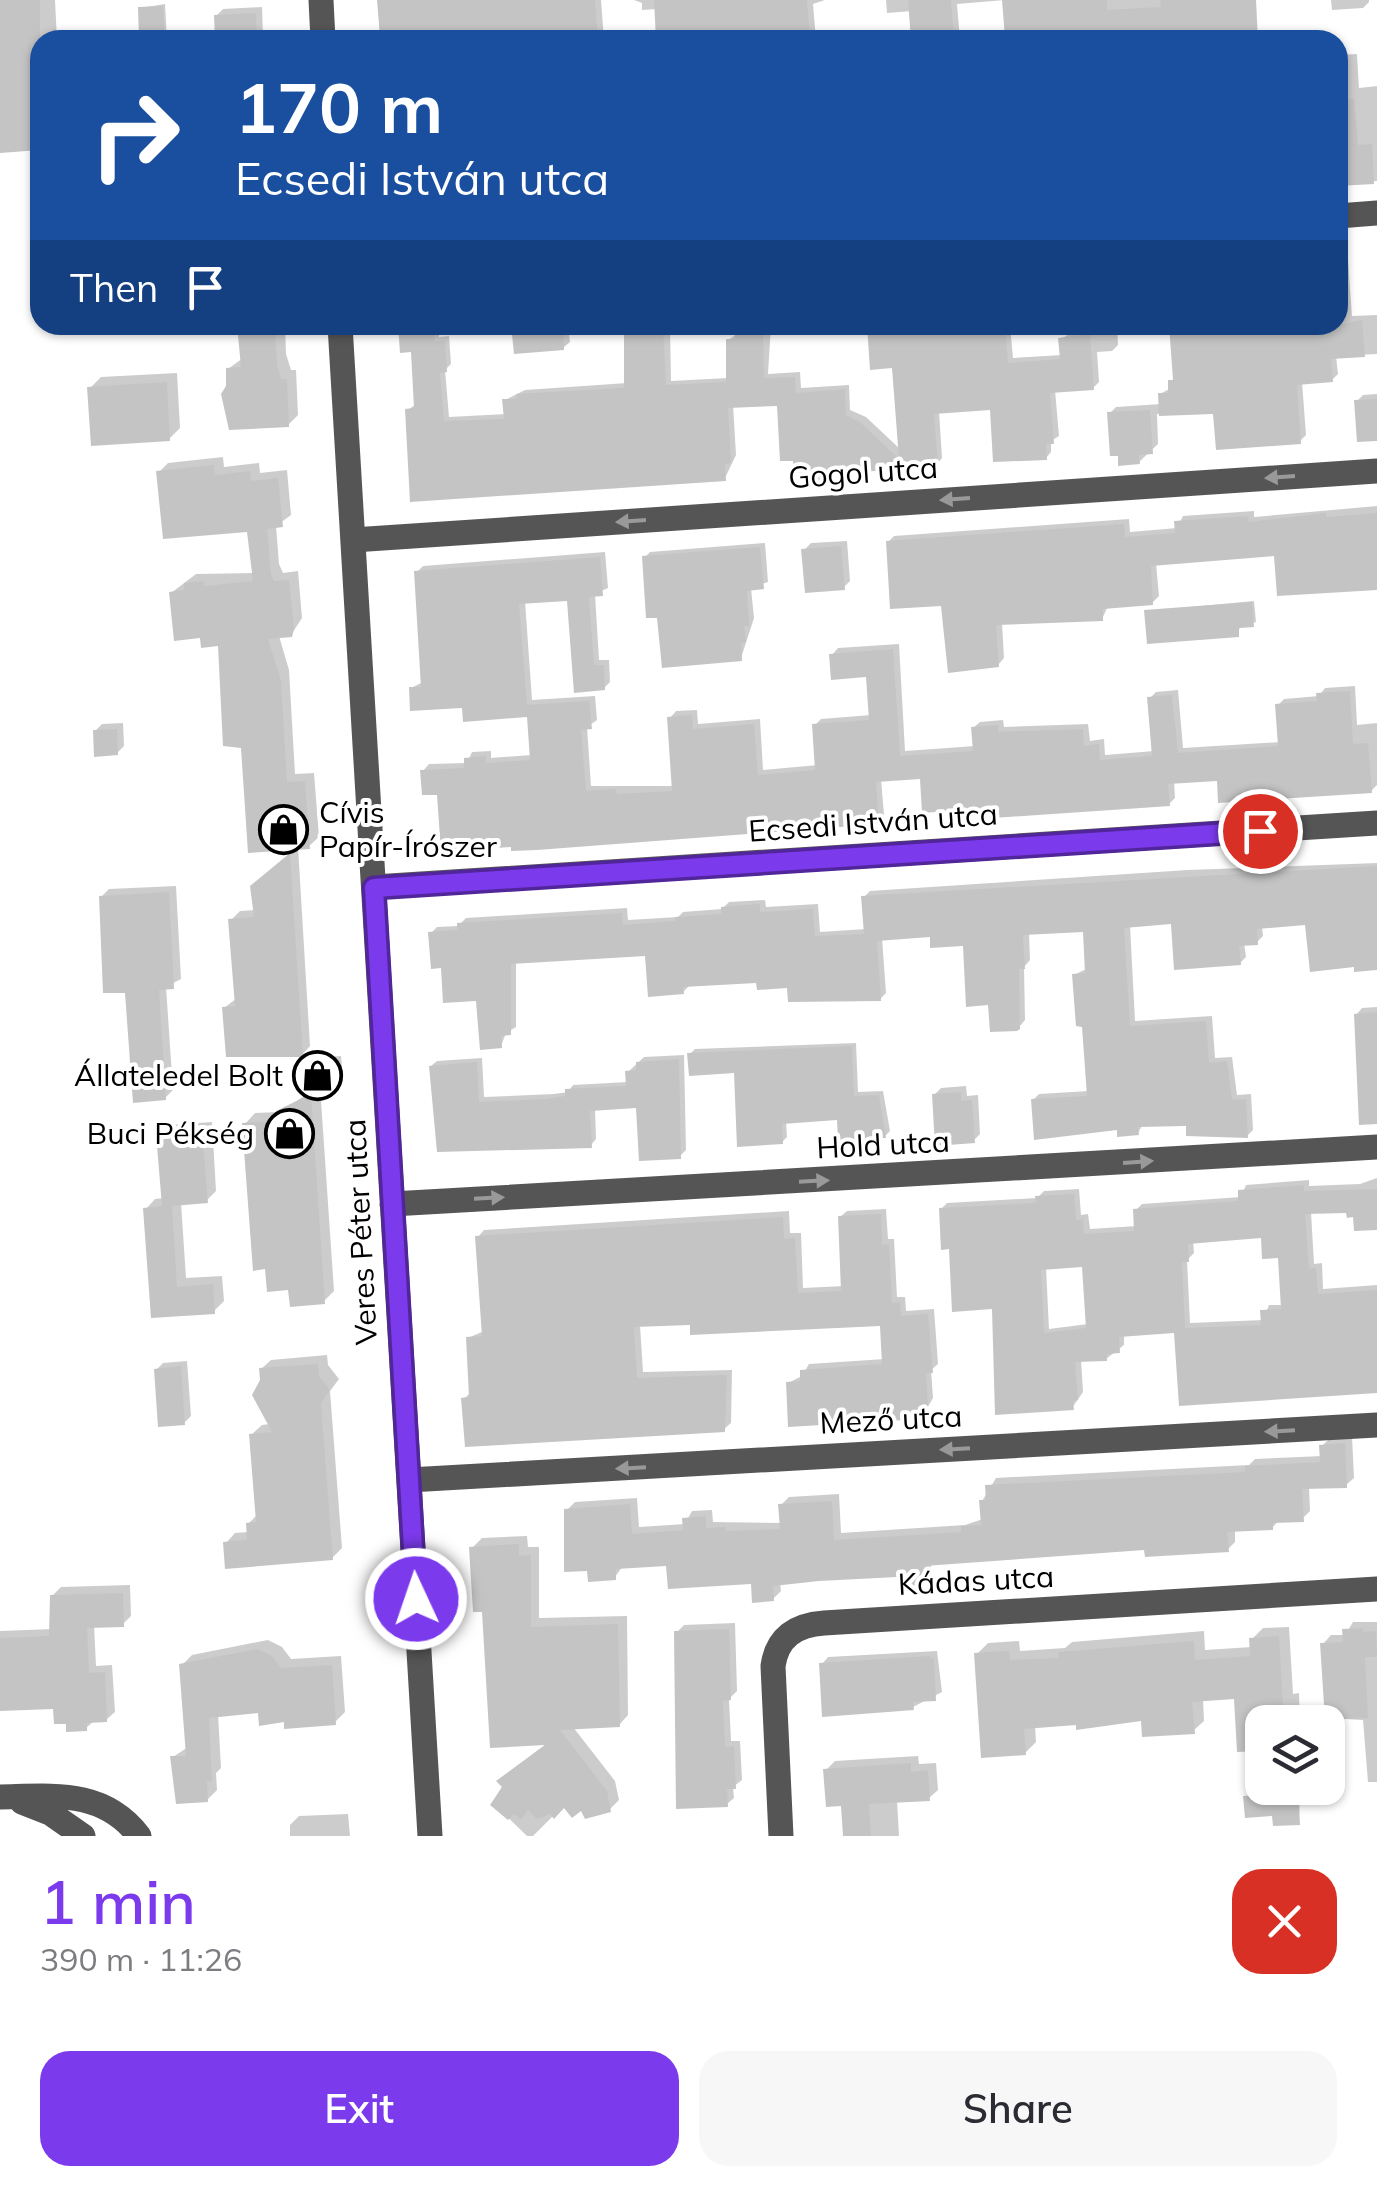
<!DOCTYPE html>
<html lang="en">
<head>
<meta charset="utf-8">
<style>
	:root { --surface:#fff; --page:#f7f7f7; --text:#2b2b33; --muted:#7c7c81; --accent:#7c3aed }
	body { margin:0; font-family:Mulish,sans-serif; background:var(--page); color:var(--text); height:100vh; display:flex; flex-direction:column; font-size:38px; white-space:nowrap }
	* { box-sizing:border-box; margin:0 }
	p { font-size:32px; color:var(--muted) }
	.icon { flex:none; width:55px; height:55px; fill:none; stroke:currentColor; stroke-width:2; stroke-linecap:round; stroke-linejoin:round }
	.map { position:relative; height:1836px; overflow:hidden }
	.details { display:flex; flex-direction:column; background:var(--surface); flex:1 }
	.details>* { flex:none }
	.banner { position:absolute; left:30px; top:30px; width:1318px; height:305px; border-radius:30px; box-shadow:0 2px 8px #0004; background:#1a4fa0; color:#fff; overflow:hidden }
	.fabs { position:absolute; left:1245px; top:1705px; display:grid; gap:20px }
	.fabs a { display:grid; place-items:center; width:100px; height:100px; border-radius:20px; background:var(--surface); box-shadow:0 2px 8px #0004; font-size:50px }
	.pin { position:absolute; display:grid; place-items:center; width:85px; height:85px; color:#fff; margin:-42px; border:5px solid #fff; border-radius:50%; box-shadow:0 2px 10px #0007 }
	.me { position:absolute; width:110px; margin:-55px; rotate:357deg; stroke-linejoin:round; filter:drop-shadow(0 0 8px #0008) }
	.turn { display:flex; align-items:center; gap:35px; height:210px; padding:0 40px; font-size:45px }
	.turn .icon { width:130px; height:130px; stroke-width:2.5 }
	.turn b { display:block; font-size:70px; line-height:85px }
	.then { display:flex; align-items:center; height:95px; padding:0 40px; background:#0003; gap:20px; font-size:38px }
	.round { display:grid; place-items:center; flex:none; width:105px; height:105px; border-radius:30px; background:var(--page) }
	.headline { display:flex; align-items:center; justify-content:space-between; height:170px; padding:0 40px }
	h1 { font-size:60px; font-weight:600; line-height:75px; color:var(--accent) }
	.button { display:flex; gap:20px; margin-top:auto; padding:20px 40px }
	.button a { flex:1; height:115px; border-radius:30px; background:var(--accent); color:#fff; font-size:40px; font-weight:600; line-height:115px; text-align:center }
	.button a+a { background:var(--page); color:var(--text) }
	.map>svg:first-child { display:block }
</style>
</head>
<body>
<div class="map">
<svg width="1377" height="1836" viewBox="0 0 1377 1836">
	<rect width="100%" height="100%" fill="#fff"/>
	<path fill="#0003" fill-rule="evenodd" d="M0 0H55L57 40H40V148L0 151Z
		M380 0H601L604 40H469L468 30 429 32V40H397Z
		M634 0H825L813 4 816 40H658L657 9 642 10V3Z
		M886 0H1217L1219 40H1180V35L1030 40 1005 0 957 4 960 40H913L912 11 887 13Z
		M1331 0H1369V2L1363 8 1332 10Z
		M165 4 167 40H142L140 8Z
		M262 7 263 36 259 40H217L216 16 223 9Z
		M1311 30 1312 40H1256L1263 33Z
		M1357 54 1359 88 1377 86V181L1338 184V55Z
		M1347 246 1352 316 1377 315V354L1336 356 1338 374 1332 380 1302 382 1306 435 1300 441 1216 411 1157 414 1158 444 1139 462 1110 413 1116 407 1161 404 1160 394 1171 388 1175 376 1171 325H1338V247Z
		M239 325H285L286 354 291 370H296L298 415 288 425 229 387 228 369 243 358Z
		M401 325H439V337L449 336 451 364 445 370 449 417 506 414 505 400 525 390 627 383 625 325H670L671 381 728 378V340L737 334 736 325H771L768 374 800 372 801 388 849 385 850 410 866 417 901 450 894 365 870 334 839 335 838 325H1010L1013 358 1062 355 1061 339 1071 333 1070 325H1117L1118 345 1112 351 1097 352 1099 382 1093 388 1055 390 1059 436 1051 441V452L1046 458 992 407 939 411 942 458 937 464 829 474 823 479 780 403 733 405 736 455 725 478 412 500 408 410 416 404 414 350Z
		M514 325H568L570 342 563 348Z
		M177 373 180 428 169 439 90 388 101 377Z
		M1377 394V438L1357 401 1363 395Z
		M223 457 224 467 259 463 260 473 287 470 291 515 276 526 279 564 283 573 298 571 302 618 291 635 279 636 289 670 295 774 314 773 319 837 309 846 221 643 202 635 171 593 196 574 254 573 249 530 159 472 168 463Z
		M1377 506V588L1277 554 1156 563 1159 596 1152 603 1108 606 1102 619 1002 623 1004 658 998 665 888 542 894 536 1129 519 1130 532 1177 528 1183 516 1254 511V517Z
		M847 541 850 581 844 587 804 550 811 543Z
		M765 543 768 582 751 588 754 618 741 658 660 615 645 557 650 552Z
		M605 552 608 588 595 594 599 660H609L610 682 604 688 576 690 569 598 525 601 532 700 595 696 597 720 587 727 591 786H674L670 718 676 711 697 710 698 724 760 719 763 770 818 765 815 725 821 719 871 715 869 674 832 655 838 648 899 644 905 751 975 746 973 728 980 722 1003 720 1004 727 1088 724 1090 741 1104 739 1105 755 1154 751 1150 698 1156 692 1178 690 1183 748 1281 742 1278 705 1284 699 1319 696 1325 688 1355 686 1357 725 1377 723V785L1371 791 1219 778 1174 781 1175 798 1169 804 994 805 922 776 881 779 884 815 878 821 439 792 423 771 429 764 467 763 472 752 491 751V758L532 755 529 715 465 706 411 688 423 682 417 572 423 566Z
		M1254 601 1256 622 1240 626 1238 635 1147 611Z
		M123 723 124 746 117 753 95 731 102 724Z
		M298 847 310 1046 302 1055H228L224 1008 237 998 231 920 240 911 256 910 263 877Z
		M1377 863V968L1308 923 1262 926 1263 936 1257 942 1244 943 1246 957 1240 963 1173 921 1130 925 1135 1021 1212 1016 1215 1058 1232 1057 1237 1095 1251 1094 1253 1130 1247 1136 1188 1123 1143 1124 1138 1133 1033 1100 1039 1094 1089 1091 1085 1025 1074 975 1088 968 1085 929 1029 932 1030 960 1024 967 1025 1020 1019 1027 991 1003 965 944 932 934 882 938 886 993 880 999 759 980 689 986 683 992 647 953 516 961V1027L506 1033 501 1046 479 998 443 966 431 933 437 927 458 926 466 918 627 908 628 920 678 917 683 912 722 909 729 902 765 900 766 907 818 904 820 932 866 929 864 897 870 891 1188 870Z
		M176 886 181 979 166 987 173 1090 165 1098 128 990 101 897 109 889Z
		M1377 1007V1105L1356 1015 1362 1008Z
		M856 1043 858 1092 883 1091 890 1131 885 1136 840 1118 786 1121 787 1137 782 1142 736 1071 690 1054 695 1049Z
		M684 1055 686 1150 680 1156 639 1106 595 1109 596 1139 591 1145 439 1149 431 1066 437 1061 482 1058 484 1097 554 1094 568 1092 573 1085 628 1082V1072L644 1057Z
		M341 1056 343 1078 336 1085 320 1086 334 1291 324 1301 245 1124 255 1113 279 1112 320 1086 299 1066 306 1059Z
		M966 1086 967 1096 978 1095 980 1134 974 1140 934 1095 941 1088Z
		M212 1122 216 1191 206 1201 181 1203 186 1278 222 1276 224 1301 214 1311 153 1315 146 1209 155 1199 164 1198 159 1135 169 1125Z
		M1377 1178V1227L1349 1210 1311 1212 1314 1264 1322 1263 1323 1289 1377 1285V1346L1176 1330 1124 1334V1345L1106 1359 1081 1360 1083 1392 1072 1408 951 1246 941 1209 947 1203 1037 1198 1044 1191 1079 1189 1081 1215 1088 1214 1090 1229 1137 1226 1136 1210 1142 1204 1241 1197 1246 1185 1309 1180V1186L1360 1184ZM1263 1235 1280 1255 1283 1305H1269L1263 1320 1190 1323 1187 1260 1194 1253 1193 1241ZM1084 1265 1088 1324 1049 1329 1046 1267Z
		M886 1209 888 1239H894L897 1297H905L906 1311 934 1309 938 1364 931 1370 933 1398 922 1417 788 1383 802 1376 809 1364 885 1359 882 1323 640 1325 643 1372 732 1370 731 1423 724 1429 464 1399 472 1391 468 1338 484 1331 478 1237 484 1230 789 1211 790 1233H801L803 1288 844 1286 840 1217 847 1211Z
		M327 1355 328 1365 339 1379 330 1391 342 1548 332 1558 226 1543 235 1533 249 1532 248 1524 258 1514 252 1434 262 1425 270 1424 261 1369 271 1360Z
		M187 1361 191 1416 184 1423 156 1370 163 1363Z
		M1352 1436 1354 1478 1346 1485 1309 1487 1310 1511 1302 1519 1279 1520 1272 1528 1235 1530V1542L1228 1549 1147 1547 931 1563 932 1575 924 1583 899 1574 780 1583 781 1591 773 1599 753 1581 669 1563 623 1566 615 1577 567 1510 575 1502 637 1498 639 1527 685 1524 692 1511 712 1510 713 1522 782 1523 781 1505 789 1497 839 1494 841 1533 965 1525 983 1519 982 1501 996 1478 1249 1465 1255 1459 1322 1456V1446L1330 1438Z
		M527 1536 528 1547H539V1618L627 1616 628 1715 619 1725 573 1727 615 1781 619 1800 609 1810 564 1805 533 1836H527L494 1804 509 1772 549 1742 484 1609 472 1548 482 1538Z
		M130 1585 131 1616 123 1624 94 1625 96 1666 112 1665 115 1712 106 1720 94 1721 86 1728 68 1721 55 1706 0 1708V1631L52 1629V1596L61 1587Z
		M1353 1622H1377V1782H1368L1363 1720 1327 1718 1323 1644 1331 1635H1345Z
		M735 1623 737 1691 729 1699 731 1741H740L742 1780 733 1787 734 1798 727 1804 677 1632 684 1625Z
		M1289 1627 1293 1694 1299 1693 1300 1722H1262V1748L1239 1750 1236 1696 1203 1699 1204 1721 1193 1731 1144 1718 1035 1726 1036 1742 1025 1753 977 1654 988 1643 1019 1641 1020 1651 1065 1648 1072 1642 1204 1631 1205 1650 1252 1647V1639L1263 1628Z
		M268 1640 282 1647 291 1659 341 1656 345 1712 335 1722 286 1720 260 1711 218 1714 221 1768 216 1773 217 1790 207 1800 173 1757 188 1747 182 1665 192 1655Z
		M937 1651 942 1692 913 1707 822 1664 828 1657Z
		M918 1756 919 1764 936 1763 938 1790 929 1798 897 1800 899 1836H845L843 1804 826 1770 835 1761Z
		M1300 1792 1299 1822 1246 1797 1249 1795Z
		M348 1814 350 1836H290V1825L299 1816Z"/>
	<path fill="#c4c4c4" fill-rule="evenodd" d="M0 0H40V150L0 153Z
		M377 0H595L598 40H466V32L380 37Z
		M654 0H807L810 40H656Z
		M908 0H951L954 40H911Z
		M1002 0H1107V10L1161 7 1160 0H1256L1258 40 1005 38Z
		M163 6 165 40H139L138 7Z
		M256 13 257 40H215L214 15Z
		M1354 99 1358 145 1372 144 1374 184 1338 186V100Z
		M1362 320 1365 357 1331 359 1333 382 1297 385 1301 444 1216 450 1213 414 1159 416 1158 393H1168V380H1173L1169 325H1338Z
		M237 325H275L277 365 281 379H287L289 427 229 430 221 394 226 386V368L241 367Z
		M398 325H434V341H445L447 372 440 373 444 421 504 419 502 399H517L516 394 624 388V325H663L666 385 726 382V339H735L734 325H763L764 378 795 377 796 393 845 389 846 415 860 422 899 459 892 368 870 370 867 325H1005L1008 363 1060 359 1058 338 1090 334 1094 390 1050 393 1054 444H1046L1047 460 993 462 990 410 934 414 938 466 824 475V482L803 483V477H794L793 461H780L777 406 728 408 731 463 725 464 726 481 410 502 405 409 414 408 411 352 400 353Z
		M511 325H563L564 350 514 354Z
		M167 382 170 441 91 446 87 387Z
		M1377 399V441L1357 442 1354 400Z
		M1150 410 1153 454 1139 455 1140 464 1118 466V456H1110L1107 412Z
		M214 465 215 475 250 471 251 481 278 478 283 527 267 529 271 574 274 581 289 580 294 629 292 637 268 639 281 681 287 782 305 781 310 849 248 853 241 748 223 746 218 646 201 648 200 638 174 641 169 592 184 590V583L204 581 205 586 253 581 247 532 163 539 156 471Z
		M1326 513V517L1377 513V590L1277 596 1274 556 1151 566 1153 605 1103 609V621L996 625 999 667 948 673 941 606 890 609 886 541 1124 524 1125 537 1175 533 1174 521 1248 516 1249 522Z
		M841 546 845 590 805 593 801 549Z
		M760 547 764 589 747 591 749 626H744L746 642 741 643 742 661 662 668 657 618H646L642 556Z
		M600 557 603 596 589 597 594 665H604L605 690 574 693 567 601 519 604 527 705 589 701 592 729 581 730 586 791 616 789 617 794 672 791 667 717 692 715 693 729 754 724 758 775 815 770 812 724 869 720 866 677 831 680 829 654 893 649 900 756 973 751 971 727 998 725V732L1083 729 1084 746 1099 744 1100 760 1152 756 1147 697 1172 695 1178 753 1278 746 1275 704 1317 701 1316 693 1350 691 1353 744 1368 743 1372 793 1218 803 1217 781 1168 784 1170 806 993 818 992 808 922 813 920 779 876 782 879 824 537 850 511 851V847L441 852 437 795H422L420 770 464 768V758L486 756V763L530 760 527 717 463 722 462 708 410 711 409 687H421L414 571Z
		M1252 602 1254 627 1239 628V637L1147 644 1144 610Z
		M117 729 118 755 94 757 93 730Z
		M290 853 303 1057H226L222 1007 235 1006 228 919 254 917 250 886Z
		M1377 866V970L1354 972V967L1310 972 1305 925 1257 929 1258 945 1239 946 1241 965 1174 970 1171 924 1124 928 1130 1026 1206 1021 1209 1063 1227 1061 1232 1100 1246 1099 1248 1138 1186 1136V1126L1138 1127 1139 1135 1117 1137V1130L1034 1140 1031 1099 1087 1096 1082 1027 1076 1026 1072 974 1085 973 1083 932 1023 935 1025 969H1019L1020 1029 1017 1031 990 1032 988 1005 966 1007 963 946 930 948V937L877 941 881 1001 788 1002 787 988 757 990 756 983 683 987 684 994 648 997 645 956 511 964V1035L501 1036 502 1048 480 1050 476 1001 443 1003 441 968 431 969 428 932 457 930V923L622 913 623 925 675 921V917L721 914V907L760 904V912L813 909 815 936 864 934 861 896Z
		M169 892 174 989 159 990 166 1100 133 1103 125 993H103L99 896Z
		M1377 1012V1124L1359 1125 1354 1014Z
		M852 1046 854 1096 879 1095 886 1138 838 1140 837 1120 782 1124 783 1144 737 1147 734 1073 689 1076 687 1053Z
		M679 1059 681 1159 639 1161 636 1108 590 1111 592 1148 437 1152 429 1066 477 1062 479 1102 546 1099 565 1096V1089L626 1086 625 1071 636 1070V1062Z
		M335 1062 337 1087 299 1090 297 1065Z
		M961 1092V1101L972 1100 975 1143 935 1146 932 1094Z
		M311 1094 325 1304 290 1307 288 1290 267 1292 265 1269 253 1271 242 1123 273 1121 276 1111Z
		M202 1131 208 1203 172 1206 177 1287 213 1284 215 1314 151 1318 143 1208 162 1206 156 1134Z
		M1304 1185V1191L1377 1189V1230L1354 1231 1353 1217 1347 1218 1346 1213 1305 1214 1309 1269 1316 1268 1318 1294 1377 1290V1393L1179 1406 1174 1333 1119 1337 1120 1353 1107 1354V1361L1075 1362 1078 1400 1073 1401 1074 1410 995 1415 992 1309 952 1312 949 1249 941 1250 939 1208 1036 1203 1035 1196 1074 1194 1076 1220 1083 1219 1084 1234 1134 1231 1133 1209 1238 1201V1190ZM1261 1238 1262 1259 1278 1258 1281 1309 1260 1310 1261 1325 1185 1328 1182 1262H1189L1188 1244ZM1082 1267 1086 1328 1044 1333 1041 1270Z
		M881 1214 882 1245 889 1244 892 1303 900 1302 901 1316 928 1314 933 1373H926L928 1407H923V1419L788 1427 786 1382 800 1381V1370L882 1364 880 1326 690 1335V1325L634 1327 637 1378 727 1375 725 1432 465 1447 461 1398 469 1397 466 1337 482 1336 475 1236 783 1217 784 1239 795 1238 798 1293 841 1291 838 1216Z
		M318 1364 319 1376 330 1390 321 1403 333 1560 225 1569 223 1542 247 1540 246 1523 256 1522 249 1434 272 1432 252 1395 260 1380 259 1368Z
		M181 1366 185 1425 158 1427 154 1369Z
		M1345 1443 1347 1488 1302 1489 1304 1522 1273 1523V1530L1227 1532 1229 1552 1145 1557 1144 1550 924 1566 925 1585 898 1587 897 1577 819 1581 773 1586 774 1601 752 1603 751 1584 668 1589 666 1566 616 1569V1580L588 1582 587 1571 564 1572V1509L630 1504 632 1534 683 1530 682 1518 706 1516V1528L726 1527V1531L780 1529 778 1504 832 1501 834 1540 961 1532V1526L981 1525 979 1500H986L985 1485 1245 1472V1466L1320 1462 1319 1445Z
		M519 1544V1556L531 1555V1627L618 1624 620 1727 560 1730 607 1791 611 1812 585 1819 581 1811 572 1818 564 1808 554 1819 550 1814 537 1819 528 1810 521 1820 514 1814 508 1820 490 1805 502 1787 496 1781 545 1745 490 1748 482 1612H473L469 1547Z
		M123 1593 124 1627 87 1628 89 1673 105 1672 107 1722 87 1723V1731L66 1732V1724H54L53 1709 0 1711V1638L49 1636 50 1595Z
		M1363 1628V1632L1376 1631 1377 1657H1365L1368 1718 1325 1720 1320 1643 1343 1642 1342 1629Z
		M729 1629 731 1700 723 1701 725 1747 734 1746 736 1789H727L728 1807 676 1809 674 1631Z
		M1279 1636 1284 1722H1262V1751L1237 1752 1234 1699 1192 1702 1195 1734 1142 1737 1141 1721 1076 1730V1725L1024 1729 1026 1755 981 1758 974 1653 1009 1651 1010 1660 1059 1658 1058 1652 1194 1641 1195 1660 1250 1656 1249 1638Z
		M257 1649 272 1656 281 1668 332 1665 336 1725 284 1729V1722L259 1726 258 1713 209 1718 212 1781H207L208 1802 176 1804 170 1756H186L179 1664Z
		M929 1656 934 1660 936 1701 913 1702 914 1710 822 1717 819 1663Z
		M911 1763V1772L928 1770 930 1801 869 1804 871 1836H843L841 1806 826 1807 823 1769Z
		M1298 1793 1300 1825 1273 1826 1272 1816 1245 1818 1243 1796Z"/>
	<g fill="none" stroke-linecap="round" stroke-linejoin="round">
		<path stroke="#555" stroke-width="25" d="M321 0 323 40
			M1338 216 1377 213
			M340 325 430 1836
			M353 540 1377 471
			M374 887 1377 823
			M392 1204 1377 1147
			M409 1480 1377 1425
			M0 1797C53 1796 103 1789 139 1836
			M22 1802 50 1813 83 1836
			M781 1836 773 1666C777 1637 796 1625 824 1623L1377 1589"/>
	</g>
	<defs><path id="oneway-solid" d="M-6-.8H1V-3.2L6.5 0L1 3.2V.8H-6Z" transform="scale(2.5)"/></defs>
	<g fill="#999">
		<use href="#oneway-solid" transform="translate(1280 477) rotate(176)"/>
		<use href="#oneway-solid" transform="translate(955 499) rotate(176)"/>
		<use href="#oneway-solid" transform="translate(631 521) rotate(176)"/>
		<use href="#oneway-solid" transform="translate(1138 1162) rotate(-4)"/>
		<use href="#oneway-solid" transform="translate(814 1181) rotate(-3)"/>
		<use href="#oneway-solid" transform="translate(489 1198) rotate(-3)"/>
		<use href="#oneway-solid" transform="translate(1280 1431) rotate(177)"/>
		<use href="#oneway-solid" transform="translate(955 1449) rotate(177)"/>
		<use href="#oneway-solid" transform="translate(631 1468) rotate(177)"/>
	</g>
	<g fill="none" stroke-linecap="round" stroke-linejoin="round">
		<defs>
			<path id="route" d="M416 1599 374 888 1260 831"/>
		</defs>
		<use href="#route" stroke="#51269a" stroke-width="25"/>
		<use href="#route" stroke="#7c3aed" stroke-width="18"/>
	</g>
	<defs>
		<symbol id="shop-ring" viewBox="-11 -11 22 22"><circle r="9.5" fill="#fff" stroke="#000" stroke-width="1.5"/><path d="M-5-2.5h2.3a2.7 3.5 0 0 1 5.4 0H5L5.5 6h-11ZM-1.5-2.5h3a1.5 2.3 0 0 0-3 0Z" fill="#000"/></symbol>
	</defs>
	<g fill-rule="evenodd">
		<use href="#shop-ring" x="256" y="802" width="55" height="55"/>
		<use href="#shop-ring" x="290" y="1048" width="55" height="55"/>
		<use href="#shop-ring" x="262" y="1106" width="55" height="55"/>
	</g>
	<g text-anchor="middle" stroke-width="8" stroke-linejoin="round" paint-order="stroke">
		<g font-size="30" fill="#000" stroke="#fff">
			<text transform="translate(863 473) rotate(-4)" y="10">Gogol utca</text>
			<text transform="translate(873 823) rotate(-4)" y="10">Ecsedi István utca</text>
			<text transform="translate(883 1145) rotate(-3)" y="10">Hold utca</text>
			<text transform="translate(361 1232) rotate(-93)" y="10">Veres Péter utca</text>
			<text transform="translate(891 1420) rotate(-3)" y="10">Mező utca</text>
			<text transform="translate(976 1581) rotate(-3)" y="10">Kádas utca</text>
		</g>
		<g font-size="30" fill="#000" stroke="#fff" text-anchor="end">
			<text x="319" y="823" text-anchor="start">Cívis<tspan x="319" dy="34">Papír-Írószer</tspan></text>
			<text x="283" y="1086">Állateledel Bolt</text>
			<text x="254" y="1144">Buci Pékség</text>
		</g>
	</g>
</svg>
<div class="fabs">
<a><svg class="icon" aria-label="layers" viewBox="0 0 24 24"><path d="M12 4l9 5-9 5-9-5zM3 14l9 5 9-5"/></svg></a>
</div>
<div class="pin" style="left:1260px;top:831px;background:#d93025"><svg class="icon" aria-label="arrive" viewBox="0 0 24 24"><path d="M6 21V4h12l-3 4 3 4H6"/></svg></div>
<svg class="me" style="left:416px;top:1599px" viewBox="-20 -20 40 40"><circle r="17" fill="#7c3aed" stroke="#fff" stroke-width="3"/><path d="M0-11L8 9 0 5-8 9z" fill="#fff"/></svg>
<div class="banner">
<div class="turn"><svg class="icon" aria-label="right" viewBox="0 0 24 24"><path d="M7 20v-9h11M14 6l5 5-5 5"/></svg><div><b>170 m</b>Ecsedi István utca</div></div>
<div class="then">Then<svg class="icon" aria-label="arrive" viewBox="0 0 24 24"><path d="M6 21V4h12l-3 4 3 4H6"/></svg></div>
</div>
</div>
<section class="details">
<div class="headline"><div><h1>1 min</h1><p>390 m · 11:26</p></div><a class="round" style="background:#d93025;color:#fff"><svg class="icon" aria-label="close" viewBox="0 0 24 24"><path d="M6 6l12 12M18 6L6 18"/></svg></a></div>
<div class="button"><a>Exit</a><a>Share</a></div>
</section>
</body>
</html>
